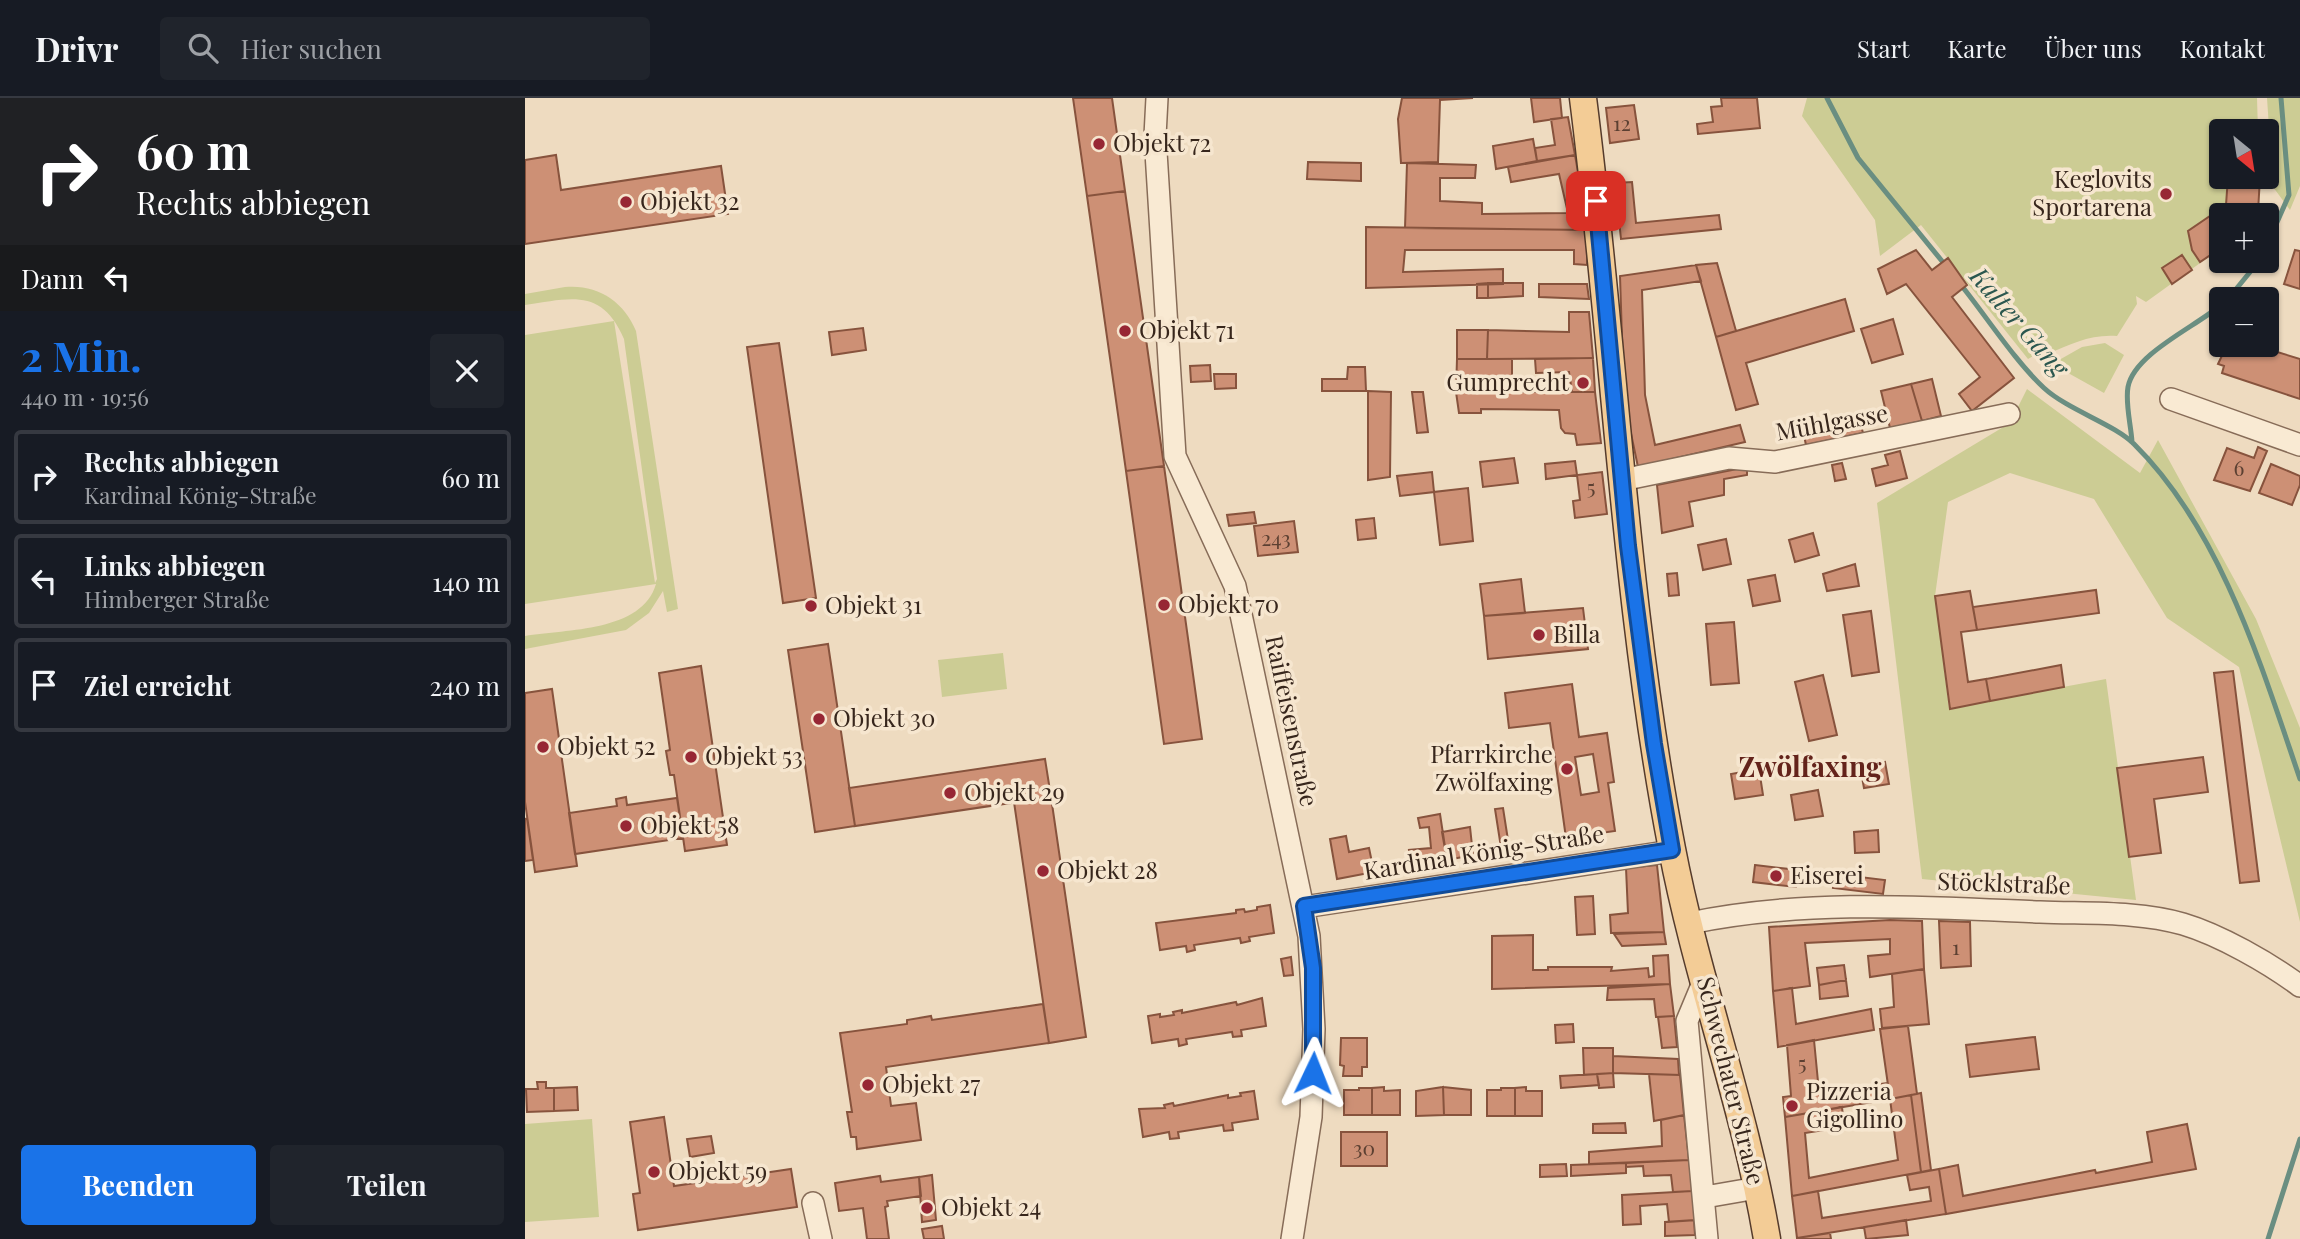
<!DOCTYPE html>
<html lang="de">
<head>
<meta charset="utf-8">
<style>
	:root { --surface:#171b24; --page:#20242c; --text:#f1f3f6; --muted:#9ea1a6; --line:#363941; --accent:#1a73e8 }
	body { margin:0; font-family:"Playfair Display",serif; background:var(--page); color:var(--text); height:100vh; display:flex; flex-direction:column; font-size:26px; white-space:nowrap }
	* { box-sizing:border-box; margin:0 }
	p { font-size:23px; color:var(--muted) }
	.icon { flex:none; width:38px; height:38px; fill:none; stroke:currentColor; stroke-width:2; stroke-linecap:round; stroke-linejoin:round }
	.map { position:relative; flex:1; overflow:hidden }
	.sheet { display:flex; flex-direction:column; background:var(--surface); width:525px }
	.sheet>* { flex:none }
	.banner { background:#202124; color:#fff; overflow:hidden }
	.needle { width:46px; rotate:150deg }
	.buttons { position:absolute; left:1684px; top:21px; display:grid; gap:14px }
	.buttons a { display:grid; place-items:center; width:70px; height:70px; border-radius:7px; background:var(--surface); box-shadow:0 2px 5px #0004; font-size:35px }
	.pin { position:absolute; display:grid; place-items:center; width:60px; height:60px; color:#fff; margin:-30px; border-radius:14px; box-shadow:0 4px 10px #0006 }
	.me { position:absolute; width:77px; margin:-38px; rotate:2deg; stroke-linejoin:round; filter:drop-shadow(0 0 5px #0008) }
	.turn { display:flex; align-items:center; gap:24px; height:147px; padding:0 21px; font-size:32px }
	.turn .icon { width:91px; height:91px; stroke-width:2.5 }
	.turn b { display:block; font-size:49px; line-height:60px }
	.then { display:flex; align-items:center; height:66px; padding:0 21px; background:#0003; gap:14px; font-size:26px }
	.round { display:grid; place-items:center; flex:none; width:74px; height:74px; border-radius:7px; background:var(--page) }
	.summary { display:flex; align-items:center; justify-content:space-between; height:119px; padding:0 21px }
	h1 { font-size:42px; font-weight:700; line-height:52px; color:var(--accent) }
	.action { display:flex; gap:14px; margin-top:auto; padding:14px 21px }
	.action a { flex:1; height:80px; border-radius:7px; background:var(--accent); color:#fff; font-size:28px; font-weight:700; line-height:80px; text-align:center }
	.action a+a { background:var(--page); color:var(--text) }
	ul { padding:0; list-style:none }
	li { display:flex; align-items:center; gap:21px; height:94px; margin:0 14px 10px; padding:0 7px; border:4px solid var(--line); border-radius:7px }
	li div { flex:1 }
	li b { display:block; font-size:26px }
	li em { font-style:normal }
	header { display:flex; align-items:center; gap:42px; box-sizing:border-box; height:98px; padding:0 35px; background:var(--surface); border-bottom:2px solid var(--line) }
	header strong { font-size:33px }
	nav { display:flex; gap:38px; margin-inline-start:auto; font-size:24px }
	.search { width:490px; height:63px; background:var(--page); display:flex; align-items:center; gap:18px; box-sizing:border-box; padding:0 24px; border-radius:7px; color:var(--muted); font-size:26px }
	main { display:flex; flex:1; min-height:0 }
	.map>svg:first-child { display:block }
</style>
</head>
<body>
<header>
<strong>Drivr</strong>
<div class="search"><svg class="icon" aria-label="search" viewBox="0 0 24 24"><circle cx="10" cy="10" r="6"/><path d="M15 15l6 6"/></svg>Hier suchen</div>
<nav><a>Start</a><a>Karte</a><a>Über uns</a><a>Kontakt</a></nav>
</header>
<main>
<section class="sheet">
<div class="banner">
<div class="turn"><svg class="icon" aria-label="right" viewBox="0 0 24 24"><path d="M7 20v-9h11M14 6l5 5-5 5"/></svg><div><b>60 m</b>Rechts abbiegen</div></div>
<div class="then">Dann<svg class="icon" aria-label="left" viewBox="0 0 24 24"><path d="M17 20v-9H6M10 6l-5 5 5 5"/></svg></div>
</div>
<div class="summary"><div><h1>2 Min.</h1><p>440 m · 19:56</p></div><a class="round"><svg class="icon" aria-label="close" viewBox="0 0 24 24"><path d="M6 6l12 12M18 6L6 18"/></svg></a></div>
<ul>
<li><svg class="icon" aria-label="right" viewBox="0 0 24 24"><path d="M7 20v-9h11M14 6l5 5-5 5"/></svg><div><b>Rechts abbiegen</b><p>Kardinal König-Straße</p></div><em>60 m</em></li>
<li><svg class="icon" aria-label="left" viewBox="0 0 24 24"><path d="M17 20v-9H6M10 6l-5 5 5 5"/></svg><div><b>Links abbiegen</b><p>Himberger Straße</p></div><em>140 m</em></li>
<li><svg class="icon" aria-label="arrive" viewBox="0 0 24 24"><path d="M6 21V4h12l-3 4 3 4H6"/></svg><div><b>Ziel erreicht</b></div><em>240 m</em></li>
</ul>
<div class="action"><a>Beenden</a><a>Teilen</a></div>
</section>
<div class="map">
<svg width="1775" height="1141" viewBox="0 0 1775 1141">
	<rect width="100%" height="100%" fill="#eedbc0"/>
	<path fill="#cccc94" d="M1282 0H1732L1733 33H1696V79H1735L1733 114 1731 117H1696V150L1621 204 1611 198 1612 206 1592 238C1566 236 1546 246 1523 256L1518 252 1503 261 1396 127 1355 158 1350 122 1277 18Z
		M1742 0H1775V88L1765 112 1748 89Z
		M40 189C72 186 99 203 111 233L153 511 142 514 138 493 124 515 101 532 0 551V538C42 531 117 534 131 486L0 506V237L89 223 130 485 132 481 99 241C77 190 47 200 0 207V196Z
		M1580 245 1599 257 1579 295 1527 266 1557 249Z
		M1502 291 1615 375 1633 342 1731 521 1775 630V824L1714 569 1642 520 1569 401 1485 375 1423 404 1410 498 1424 610 1581 581 1611 802 1397 781 1352 405 1485 325Z
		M478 555 482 591 417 599 413 562Z
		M67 1021 74 1119 0 1124V1026Z"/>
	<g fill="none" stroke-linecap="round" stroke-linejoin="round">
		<path stroke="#6a8e81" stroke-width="5" d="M1302 0 1333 60 1421 168
			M1741 149 1764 97 1756 0
			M1436 187C1461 218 1490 263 1519 290 1543 312 1589 326 1609 346 1696 432 1736 567 1775 681
			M1703 201 1734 163
			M1607 344C1606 327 1600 305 1603 289 1609 256 1670 229 1696 207
			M1743 1141 1775 1041"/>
	</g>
	<path fill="#cd9075" stroke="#87533d" stroke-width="2" fill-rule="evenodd" d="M548 0H587L600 93 562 98Z
		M877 0H948L915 2 913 64 876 65 873 21Z
		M1006 0H1035L1037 20 1009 24Z
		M1196 0H1232L1235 30 1173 36 1172 26 1188 24 1186 9 1197 8Z
		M1109 7 1114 41 1085 45 1081 10Z
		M1043 19 1050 57 1012 63 1010 50 1030 47 1026 21Z
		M1008 41 1012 63 971 71 968 48Z
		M31 57 36 92 196 68 203 116 0 146V62Z
		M1050 57 1063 132 880 130 882 65 951 67 950 80H915V103L957 105V116L1043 115 1034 76 986 84 983 69Z
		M783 64 836 65V83L782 81Z
		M1703 79H1735L1733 114 1731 117H1696V150L1675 164 1667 152 1663 133 1701 107Z
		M1107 84 1111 125 1194 117 1196 131 1096 141 1090 85Z
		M600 93 639 368 601 373 562 98Z
		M841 129 1063 132 1062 167 1049 166V152H880L878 174 978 171V186L841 190Z
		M1391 152 1407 172 1423 160 1442 187 1427 199 1489 280 1447 313 1434 296 1455 279 1381 186 1362 196 1353 171Z
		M1770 152 1775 153V191L1759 186Z
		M1657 157 1667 172 1647 186 1637 170Z
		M1192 165 1211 233 1191 239 1171 167Z
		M1171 167 1176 183 1117 192 1120 297 1130 347 1215 327 1220 344 1113 369 1099 302 1095 178Z
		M963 185H998V198L963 200Z
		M963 185V200H952V186Z
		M1014 186H1062L1064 201 1014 199Z
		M1320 201 1329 233 1221 265 1233 306 1211 312 1191 239Z
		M1044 214H1064L1068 260 962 261 963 232 1044 234Z
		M1368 221 1378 256 1347 265 1336 231Z
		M338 230 341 252 307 257 304 234Z
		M932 232H963L962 261H932Z
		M1741 243 1751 246 1749 253 1775 261V301L1697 275 1699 268 1693 266 1702 247H1741Z
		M254 245 291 500 258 505 222 249Z
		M1068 260 1070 294H1047L1044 274 1011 275 1010 261Z
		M932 261H987V294H931Z
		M685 267 686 283 666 284 665 268Z
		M823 269H840L841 293H797V281H822Z
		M689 276H711V290L690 291Z
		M1407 281 1416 318 1397 323 1386 286Z
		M1386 286 1397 323 1365 330 1356 293Z
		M843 293 866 294 865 379 843 382Z
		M887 294H898L903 334 892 335Z
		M931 294H1070L1076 345 1052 347 1050 336 1040 335 1036 330 1034 312 956 311V315H934Z
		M1333 316 1338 335 1281 347 1277 328Z
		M1733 349 1742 353 1725 393 1689 382 1702 350 1729 360Z
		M1375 353 1382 380 1351 388 1347 371 1363 367 1360 357Z
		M989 360 993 385 958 389 955 364Z
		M1050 363 1052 377 1021 381 1020 366Z
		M1317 365 1321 381 1310 383 1307 367Z
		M1746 366 1775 378V387L1767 407 1734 395Z
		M639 368 677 641 639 646 601 373Z
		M1217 370 1222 371V377L1199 381V397L1164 404 1168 428 1137 435 1132 387Z
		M907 374 909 394 875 398 872 378Z
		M1077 374 1082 416 1050 420 1048 403 1055 402 1052 377Z
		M943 390 948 443 915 447 909 394Z
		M729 414 731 425 704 428 702 417Z
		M849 420 851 440 833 442 831 422Z
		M769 423 773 454 733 458 729 428Z
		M1288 435 1294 457 1270 464 1264 442Z
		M1201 441 1206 466 1178 472 1173 447Z
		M1330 466 1334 488 1302 493 1298 476Z
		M1152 475 1154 497 1144 498 1142 476Z
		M1250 477 1255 503 1228 508 1223 482Z
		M996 481 1000 515 959 518 955 486Z
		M1571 492 1574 515 1452 532 1448 509Z
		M1445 493 1452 532 1436 534 1443 584 1461 581 1465 603 1425 611 1410 498Z
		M1058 510 1063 551 963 561 959 518Z
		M1346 513 1354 574 1327 578 1318 517Z
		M1209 524 1214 585 1186 587 1181 526Z
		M303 546 330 728 290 734 263 552Z
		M1536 567 1539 589 1465 603 1461 581Z
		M176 568 202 747 160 753 149 677H145L141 653 145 652 134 575Z
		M1708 573 1734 783 1715 785 1689 575Z
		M1298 577 1312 637 1284 643 1270 584Z
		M1047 586 1054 639 1082 635 1089 684 1083 685 1090 733 1041 740 1025 625 984 630 980 595ZM1068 656 1074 694 1056 697 1050 659Z
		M27 591 52 768 10 774 0 704V595Z
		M1678 659 1683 694 1629 701 1636 755 1604 759 1592 670Z
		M520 661 526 699 330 728 324 690Z
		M1360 664 1364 686 1339 690 1335 668Z
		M1234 671 1238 697 1210 701 1206 676Z
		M1293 692 1298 718 1270 722 1266 697Z
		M101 699 102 707 152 700 158 740 50 756 44 715 92 708 91 701Z
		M526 699 561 939 524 945 489 704Z
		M978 710 985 755 977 756 970 711Z
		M915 716 922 762 887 766 884 752 906 750 904 729 895 730 893 720Z
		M2 720 8 762 0 763V721Z
		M945 729 948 757 922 762 917 734Z
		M1353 732 1354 754 1330 755 1329 734Z
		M821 738 824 754 844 750 849 774 812 781 805 741Z
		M1132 767 1139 834 1086 835 1085 817 1103 815 1101 770Z
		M1230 767 1273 772 1271 789 1228 784Z
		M1310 776 1360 782 1358 796 1308 790Z
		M1068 798 1070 836 1052 837 1050 799Z
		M745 807 749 835 724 839 725 843 716 845 715 840 669 847 670 852 662 854 661 848 635 852 631 825 711 815V812L719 811 720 814 732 812V809Z
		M1365 822 1397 823 1399 871 1345 879 1343 858 1365 856V841L1280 845 1285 888 1248 893 1244 829Z
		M1414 823 1445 824 1446 868 1416 870Z
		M1139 834 1141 846 1097 848 1089 836Z
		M1008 837V872H1023V869H1087L1086 873 1123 870 1124 879 1129 878 1128 858 1143 857 1145 886 967 891V838Z
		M766 859 768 877 759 878 756 861Z
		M1319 867 1321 882 1294 887 1292 870Z
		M1399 871 1404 926 1357 930 1355 911 1369 909 1367 876Z
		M1321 882 1323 898 1295 901 1294 887Z
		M1145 886 1149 918 1131 919 1129 901 1082 902 1083 890Z
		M1267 890 1271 926 1346 911 1349 932 1253 949 1248 893Z
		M737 900 741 928 716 932 717 938 708 939 707 934 661 941 662 946 654 948 653 941 627 945 623 918 635 916V919L649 917 648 914 657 912V915L711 904 712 907Z
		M518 906 524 945 361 969 366 1008 391 1005 396 1042 332 1051 331 1039H326L322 1014H327L315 935 382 926V922L406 918 407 922Z
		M1149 918 1152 949 1137 950 1133 919Z
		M1048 926 1049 944 1031 945 1030 927Z
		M1383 928 1392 996 1365 1001 1355 931Z
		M1510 939 1514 971 1445 979 1441 947Z
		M816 940H842V969H837V978H818L819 968 815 967Z
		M1289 942 1294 994 1362 985 1365 1001 1260 1019 1258 999 1266 998 1262 947Z
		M1058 950H1088V975L1059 977Z
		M1088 958 1153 961 1154 977 1088 975Z
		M1088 975 1089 989 1074 990 1072 976Z
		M1072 976 1074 987 1036 990 1035 978Z
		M1124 976 1155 977 1159 1017 1129 1023Z
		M12 984H21V990H29V1013L2 1014 1 991H13Z
		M52 989 53 1012 29 1013V990Z
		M859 989V993L875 992V1017H847V990Z
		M918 989 946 992V1017H919Z
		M918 989 919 1017 891 1018V993Z
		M1001 989V993H1017V1018H990V990Z
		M834 990H847V1017H819V992H834Z
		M976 990H990V1018H962V992H976Z
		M729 993 733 1021 707 1025 708 1032 699 1033 698 1027 653 1034 654 1040 645 1041 644 1034 618 1039 614 1011 640 1010 639 1007 648 1005 649 1008 703 997V1000L716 998 715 995Z
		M1396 995 1406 1072 1396 1074 1386 997Z
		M1386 997 1396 1074 1267 1098 1260 1019 1317 1009 1319 1029 1280 1035 1284 1080 1373 1062 1365 1001Z
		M1159 1017 1164 1062 1064 1066V1054L1137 1048 1136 1022Z
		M139 1019 149 1088 266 1071 272 1109 113 1132 108 1096 115 1095 105 1024Z
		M1100 1025 1101 1035H1068V1026Z
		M1662 1026 1671 1071 1421 1116 1414 1071 1433 1067 1438 1098 1570 1072 1571 1075 1627 1064 1622 1034Z
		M816 1034H862V1068H816Z
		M186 1038 189 1055 165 1059 162 1041Z
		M1164 1062 1168 1093 1148 1094 1146 1077 1119 1078 1118 1068 1101 1069V1065Z
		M1101 1065V1075L1046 1078V1067Z
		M1041 1066 1042 1078 1015 1079V1067Z
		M1414 1071 1421 1116 1272 1140 1267 1098 1293 1093 1297 1120 1406 1103 1404 1089 1385 1092 1382 1077Z
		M407 1077 411 1122 397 1124 394 1079Z
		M355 1078 356 1084 394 1079 396 1098 362 1103 363 1108 360 1109 364 1141H342L338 1110 314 1113 310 1085Z
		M1168 1093 1171 1122 1144 1124 1142 1106 1115 1108 1116 1126 1098 1127 1097 1097Z
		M1169 1122 1170 1137 1140 1138V1124Z
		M1381 1122 1383 1137 1341 1141 1339 1129Z
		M417 1128 419 1141H399L397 1131Z
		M1305 1135 1306 1141H1272V1140Z"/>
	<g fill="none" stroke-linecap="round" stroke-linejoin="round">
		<defs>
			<path id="minor" d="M632 0 630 38 650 358 710 488 784 838 789 931 786 1019 767 1141
				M1646 301 1775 347
				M1097 382 1204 360 1250 364 1484 316
				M779 809 1147 753
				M1165 825C1280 801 1399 809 1515 814 1562 816 1613 813 1658 826 1695 837 1744 865 1775 888
				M1180 880 1162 923 1182 1141
				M1180 1099 1232 1090
				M288 1105 296 1141"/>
			<path id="major" d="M1058 0C1090 250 1099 503 1147 751 1172 882 1220 1009 1242 1141"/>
		</defs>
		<use href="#minor" stroke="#876c58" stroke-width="24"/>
		<use href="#major" stroke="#553b2c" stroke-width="29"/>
		<use href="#minor" stroke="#f9ead3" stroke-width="21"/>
		<use href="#major" stroke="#f3cc96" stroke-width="26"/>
	</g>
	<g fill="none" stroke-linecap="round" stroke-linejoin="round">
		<defs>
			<path id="route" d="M788 975V870L779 808 1147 752 1129 646 1103 448 1071 103"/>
		</defs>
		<use href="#route" stroke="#114b97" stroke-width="18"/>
		<use href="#route" stroke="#1a73e8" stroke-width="12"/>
	</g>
	<g fill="#972734" stroke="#f6e6cf" stroke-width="2.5">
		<circle cx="574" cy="46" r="7"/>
		<circle cx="1641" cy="96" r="7"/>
		<circle cx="101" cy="104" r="7"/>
		<circle cx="600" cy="233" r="7"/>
		<circle cx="1058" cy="285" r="7"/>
		<circle cx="639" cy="507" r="7"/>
		<circle cx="286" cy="508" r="7"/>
		<circle cx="1014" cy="537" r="7"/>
		<circle cx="294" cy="621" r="7"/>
		<circle cx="18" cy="649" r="7"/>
		<circle cx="166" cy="659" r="7"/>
		<circle cx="1042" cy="671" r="7"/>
		<circle cx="425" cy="695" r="7"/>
		<circle cx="101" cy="728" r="7"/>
		<circle cx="518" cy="773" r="7"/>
		<circle cx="1251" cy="778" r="7"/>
		<circle cx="343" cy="987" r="7"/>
		<circle cx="1267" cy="1008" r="7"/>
		<circle cx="129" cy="1074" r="7"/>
		<circle cx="402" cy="1110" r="7"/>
	</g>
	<g text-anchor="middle" stroke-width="7" stroke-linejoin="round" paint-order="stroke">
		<g font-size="21" fill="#5c4032">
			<text x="1097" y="33">12</text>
			<text x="1714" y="378">6</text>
			<text x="1066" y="397">5</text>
			<text x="751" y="448">243</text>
			<text x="1431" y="857">1</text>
			<text x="1277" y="973">5</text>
			<text x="839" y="1058">30</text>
		</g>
		<g font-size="24" fill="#37261c" stroke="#f6e6cf" text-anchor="start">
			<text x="588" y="54">Objekt 72</text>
			<text x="1627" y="90" text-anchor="end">Keglovits<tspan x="1627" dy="28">Sportarena</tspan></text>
			<text x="115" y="112">Objekt 32</text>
			<text x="614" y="241">Objekt 71</text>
			<text x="1044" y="293" text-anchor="end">Gumprecht</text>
			<text x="653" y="515">Objekt 70</text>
			<text x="300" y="516">Objekt 31</text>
			<text x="1028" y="545">Billa</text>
			<text x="308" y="629">Objekt 30</text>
			<text x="32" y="657">Objekt 52</text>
			<text x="1028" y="665" text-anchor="end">Pfarrkirche<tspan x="1028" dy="28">Zwölfaxing</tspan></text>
			<text x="180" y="667">Objekt 53</text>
			<text x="439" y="703">Objekt 29</text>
			<text x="115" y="736">Objekt 58</text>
			<text x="532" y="781">Objekt 28</text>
			<text x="1265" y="786">Eiserei</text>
			<text x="357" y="995">Objekt 27</text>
			<text x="1281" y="1002">Pizzeria<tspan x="1281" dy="28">Gigollino</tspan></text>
			<text x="143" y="1082">Objekt 59</text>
			<text x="416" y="1118">Objekt 24</text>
		</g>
		<g font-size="24" fill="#37261c" stroke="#f6e6cf">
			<text transform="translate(1307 325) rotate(-10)" y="8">Mühlgasse</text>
			<text transform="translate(766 623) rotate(78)" y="8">Raiffeisenstraße</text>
			<text transform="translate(959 755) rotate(-9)" y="8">Kardinal König-Straße</text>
			<text transform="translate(1479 786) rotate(2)" y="8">Stöcklstraße</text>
			<text transform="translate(1205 983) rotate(76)" y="8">Schwechater Straße</text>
		</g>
		<g font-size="26" font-style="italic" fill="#2b574f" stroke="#f6e6cf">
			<text transform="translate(1494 224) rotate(49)" y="9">Kalter Gang</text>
		</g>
		<g font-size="28" font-weight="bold" fill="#64231b" stroke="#f6e6cf">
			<text x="1285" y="679">Zwölfaxing</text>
		</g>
	</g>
</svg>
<div class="buttons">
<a><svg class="needle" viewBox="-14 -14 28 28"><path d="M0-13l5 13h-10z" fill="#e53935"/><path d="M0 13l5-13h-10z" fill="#9ea1a6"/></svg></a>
<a>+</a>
<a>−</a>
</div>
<div class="pin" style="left:1071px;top:103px;background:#d93025"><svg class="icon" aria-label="arrive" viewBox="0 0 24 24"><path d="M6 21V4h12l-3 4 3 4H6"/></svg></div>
<svg class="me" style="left:788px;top:975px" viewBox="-20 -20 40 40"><path d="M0-17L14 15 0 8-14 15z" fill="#1a73e8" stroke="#fff" stroke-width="4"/></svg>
</div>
</main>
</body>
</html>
